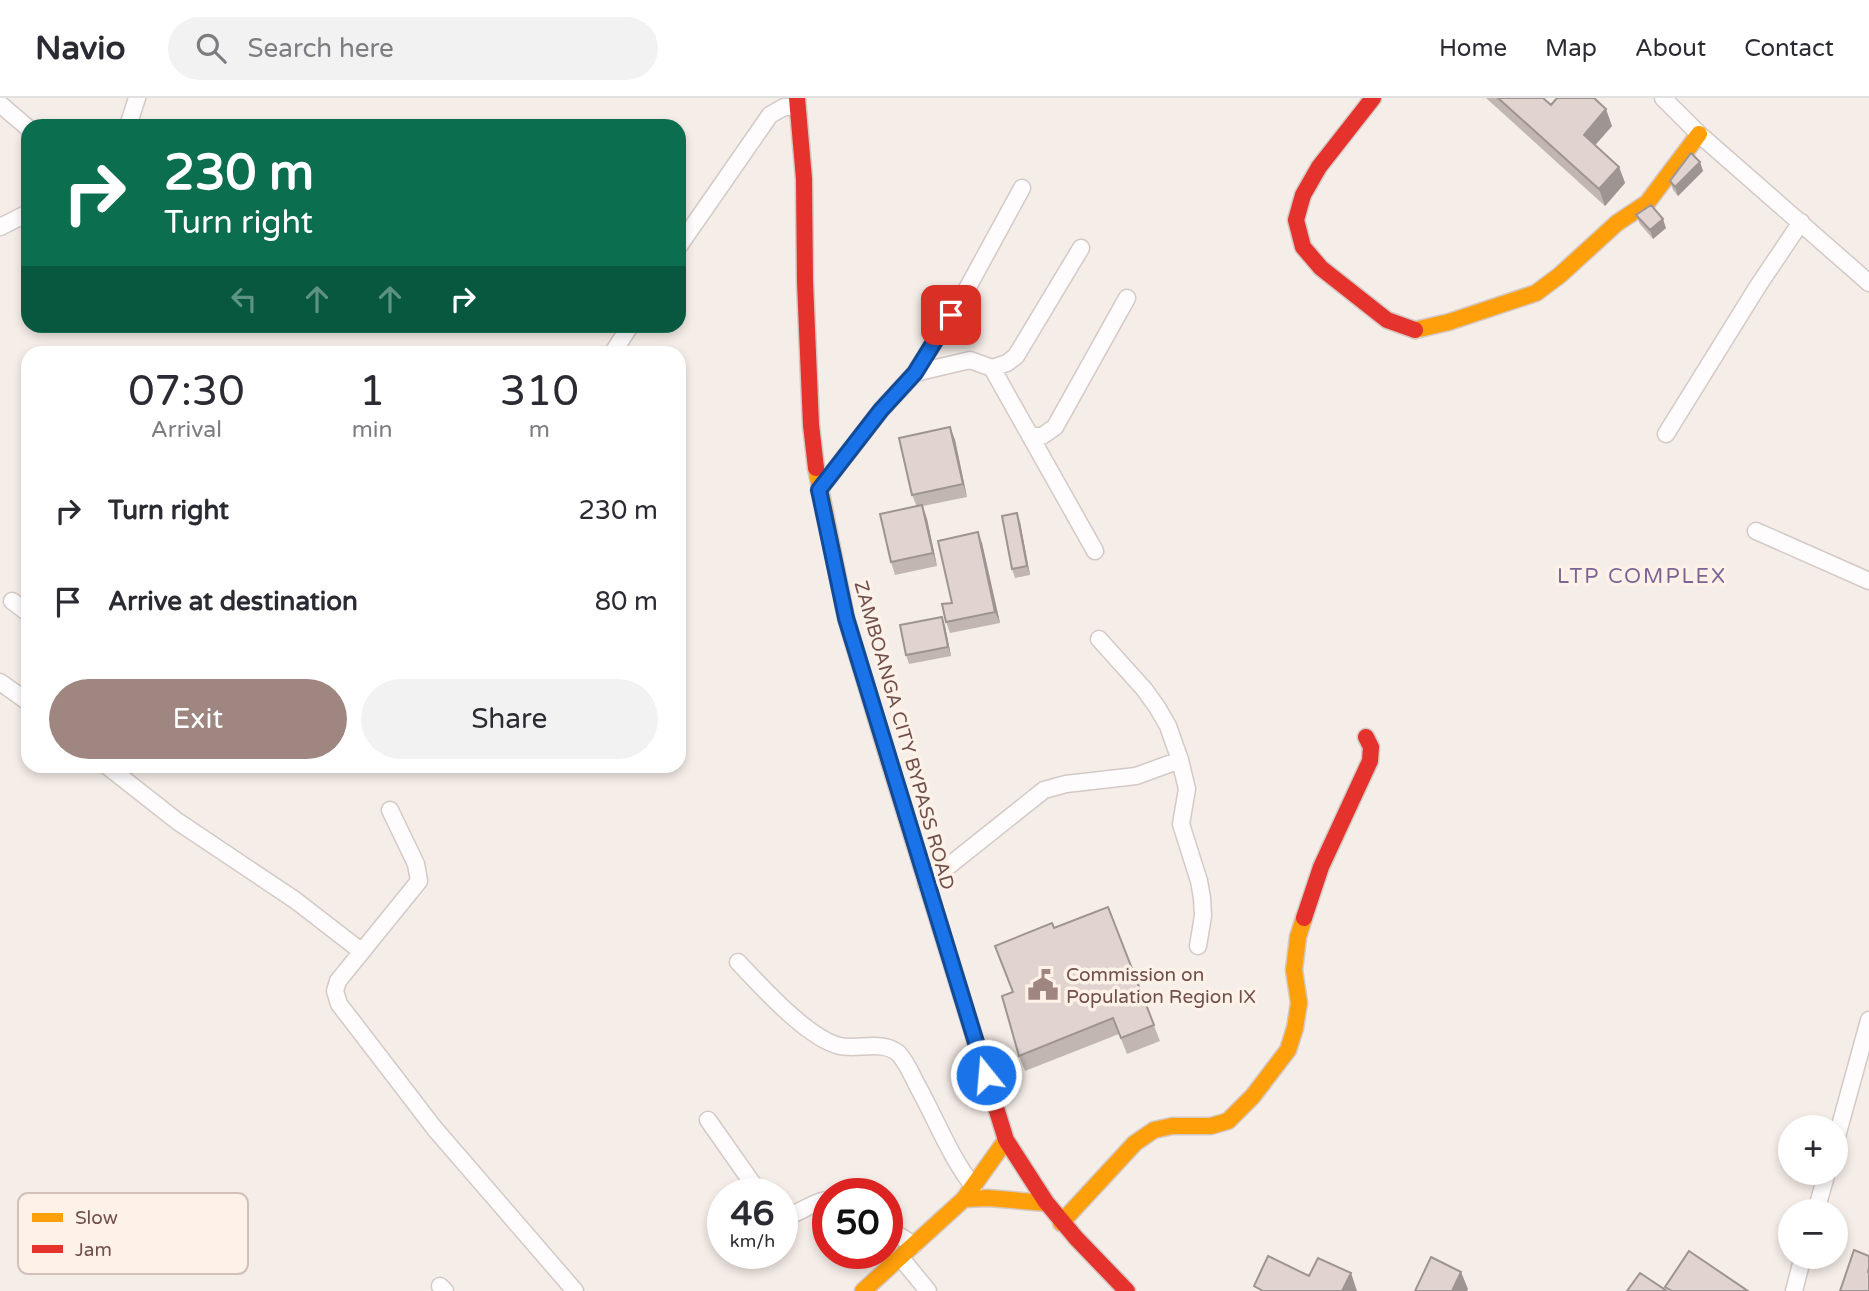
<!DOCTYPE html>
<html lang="en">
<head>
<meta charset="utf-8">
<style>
	:root { --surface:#fff; --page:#f2f2f3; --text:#2b2b33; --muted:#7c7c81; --line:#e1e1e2; --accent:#9f8681 }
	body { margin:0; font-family:"Varela Round",sans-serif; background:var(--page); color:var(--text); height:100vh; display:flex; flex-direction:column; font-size:26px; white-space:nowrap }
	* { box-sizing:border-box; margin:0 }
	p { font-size:23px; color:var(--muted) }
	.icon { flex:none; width:38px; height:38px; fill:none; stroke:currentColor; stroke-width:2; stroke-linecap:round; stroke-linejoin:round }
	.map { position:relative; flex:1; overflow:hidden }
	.sheet { position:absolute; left:21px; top:248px; width:665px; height:427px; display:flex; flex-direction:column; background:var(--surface); border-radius:21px; box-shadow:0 4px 10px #0003 }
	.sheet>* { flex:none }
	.guide { position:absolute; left:21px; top:21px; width:665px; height:214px; border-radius:21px; box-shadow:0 4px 10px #0003; background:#0b6e4f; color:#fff; overflow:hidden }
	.tools { position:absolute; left:1778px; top:1017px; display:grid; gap:14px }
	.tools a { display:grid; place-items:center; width:70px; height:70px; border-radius:50%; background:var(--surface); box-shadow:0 4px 10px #0003; font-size:35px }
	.speed { position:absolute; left:707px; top:1080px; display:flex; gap:14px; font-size:35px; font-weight:700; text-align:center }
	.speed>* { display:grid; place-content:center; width:91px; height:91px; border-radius:50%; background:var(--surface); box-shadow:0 4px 10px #0003; line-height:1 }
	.speed small { font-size:18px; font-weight:400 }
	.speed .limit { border:10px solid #d22; background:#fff; color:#111 }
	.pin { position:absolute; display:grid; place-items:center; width:60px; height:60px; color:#fff; margin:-30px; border-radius:14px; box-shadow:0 4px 10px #0006 }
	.me { position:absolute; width:77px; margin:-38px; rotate:343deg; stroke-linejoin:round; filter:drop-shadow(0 0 5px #0008) }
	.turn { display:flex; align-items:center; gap:24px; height:147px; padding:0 28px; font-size:32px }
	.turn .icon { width:91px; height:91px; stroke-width:2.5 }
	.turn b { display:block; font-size:49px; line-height:60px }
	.lanes { display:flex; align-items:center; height:66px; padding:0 28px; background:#0003; justify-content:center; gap:35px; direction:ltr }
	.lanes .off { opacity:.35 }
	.eta { display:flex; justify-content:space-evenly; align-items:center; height:119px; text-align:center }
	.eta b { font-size:42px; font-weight:600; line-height:49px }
	.primary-button { display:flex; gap:14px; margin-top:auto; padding:14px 28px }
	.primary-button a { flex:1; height:80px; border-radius:42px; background:var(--accent); color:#fff; font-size:28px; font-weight:600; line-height:80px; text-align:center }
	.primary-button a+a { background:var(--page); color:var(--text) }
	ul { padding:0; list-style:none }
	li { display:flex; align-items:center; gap:21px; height:91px; padding:0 28px }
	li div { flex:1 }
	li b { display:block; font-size:26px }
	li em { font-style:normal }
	header { display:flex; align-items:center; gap:42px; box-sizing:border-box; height:98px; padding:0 35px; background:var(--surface); border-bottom:2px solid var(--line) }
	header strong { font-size:33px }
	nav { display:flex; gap:38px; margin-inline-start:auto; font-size:24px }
	.search { width:490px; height:63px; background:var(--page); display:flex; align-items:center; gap:18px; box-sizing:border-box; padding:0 24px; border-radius:38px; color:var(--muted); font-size:26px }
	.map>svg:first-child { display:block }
</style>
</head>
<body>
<header>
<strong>Navio</strong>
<div class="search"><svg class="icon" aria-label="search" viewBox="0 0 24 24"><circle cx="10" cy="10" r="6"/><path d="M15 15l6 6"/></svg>Search here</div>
<nav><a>Home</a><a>Map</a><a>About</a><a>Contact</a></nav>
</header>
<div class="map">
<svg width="1869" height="1193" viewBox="0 0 1869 1193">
	<rect width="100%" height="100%" fill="#f5ede8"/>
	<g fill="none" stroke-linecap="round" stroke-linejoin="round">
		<defs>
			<path id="street" d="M1663 0 1699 36 1869 185
				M0 6 28 30
				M128 28 137 0
				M0 129 28 115
				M679 148 770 17 784 9H797
				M612 256 630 228
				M992 270 1095 453
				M915 275 970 262 992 270 1007 265 1016 258 1081 150
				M1666 336 1758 188 1801 124
				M1030 338H1042L1055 329 1127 200
				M819 392 881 312 915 275 968 189 1022 90
				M1756 433 1869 483
				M12 503 28 515
				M1099 541 1144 591 1157 609 1168 628 1180 662 1187 691 1181 726 1199 783 1202 800 1203 818 1198 848
				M0 584 28 604
				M107 668 177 723 295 802 361 853
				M390 712 416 766 419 783 338 883 335 893 339 906 435 1031 575 1193
				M926 786 1044 692 1066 686 1136 678 1180 662
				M738 864C761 888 808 941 840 948 858 952 882 942 898 955 906 963 912 977 917 987 936 1021 950 1059 974 1089
				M708 1022 760 1096
				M1836 1042 1869 922
				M1816 1113 1827 1074
				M782 1118C799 1118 811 1103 828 1102
				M887 1130 914 1147
				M901 1160 928 1193
				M440 1188 445 1193
				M1794 1193 1803 1158"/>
			<path id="slow" d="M1415 232 1449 224 1536 195 1560 177 1617 125 1647 105 1699 36
				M816 370 846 520 888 660
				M964 1101 988 1100 1046 1105
				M1061 1125 1135 1045 1154 1032 1172 1028H1211L1228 1023 1253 998 1288 952 1295 930 1299 905 1294 872 1298 839 1304 820
				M863 1193 964 1101 1006 1042"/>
			<path id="jam" d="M797 0 804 81 805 184 811 327 816 370
				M1373 0 1319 69 1303 97 1296 122 1303 149 1321 170 1387 222 1415 232
				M888 660 1006 1042 1046 1104 1076 1140 1127 1193
				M1304 820 1321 769 1370 663 1371 649 1366 639"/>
		</defs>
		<use href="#street" stroke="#d4c9c6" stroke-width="19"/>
		<use href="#slow" stroke="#d4c8c4" stroke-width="19"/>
		<use href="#jam" stroke="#d4c8c4" stroke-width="19"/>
		<use href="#street" stroke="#fefcfc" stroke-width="16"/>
		<use href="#slow" stroke="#ff9f0a" stroke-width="16"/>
		<use href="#jam" stroke="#e5322d" stroke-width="16"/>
	</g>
	<path fill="#c2b6b3" d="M1486 0H1543L1551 7 1612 28 1595 47 1619 69 1625 85 1605 108Z
		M1700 64 1703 73 1678 98 1673 92 1670 83Z
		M1636 117 1666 130 1653 141 1640 126Z
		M950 329 955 342 967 399 923 408 927 421 937 468 895 477 891 464 917 409 912 397Z
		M1020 424 1030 477 1015 480 1012 471Z
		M982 445 1000 525 950 535 946 524 952 505Z
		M945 528 951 558 909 566 906 557Z
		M1108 809 1160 943 1127 956 1119 936 1025 973 1019 958 1054 830Z"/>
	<path fill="#9e9492" d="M1606 11 1612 28 1590 53 1584 37Z
		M1700 64 1703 73 1678 98 1675 89Z
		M1619 69 1625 85 1605 108 1599 91Z
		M1663 121 1666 130 1653 141 1650 132Z
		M950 329 955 342 967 399 963 386Z
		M922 407 927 421 937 468 933 455Z
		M1017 415 1020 424 1030 477 1027 468Z
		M978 434 982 445 1000 525 995 514Z
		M942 519 945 528 951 558 948 549Z
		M1461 1174 1468 1191 1467 1193H1452Z
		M1351 1175 1357 1193H1342Z"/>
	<path fill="#e1d4d0" stroke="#9e9492" stroke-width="2" d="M1498 0H1543L1551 7 1557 0H1594L1606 11 1584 37 1619 69 1599 91Z
		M1691 55 1700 64 1675 89 1670 83Z
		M1651 107 1663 121 1650 132 1636 117Z
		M950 329 963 386 912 397 899 340Z
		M922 407 933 455 891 464 880 416Z
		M1017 415 1027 468 1012 471 1002 418Z
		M978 434 995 514 946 524 942 506 952 505 938 443Z
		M942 519 948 549 906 557 900 527Z
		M1108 809 1154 927 1121 940 1113 920 1019 958 1002 898 1013 894 995 848 1052 825 1054 830Z
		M1854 1152 1869 1158V1170L1868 1174 1869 1175V1193H1840Z
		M1689 1153 1748 1193H1672L1665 1189Z
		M1268 1158 1309 1178 1318 1160 1351 1175 1342 1193H1263L1254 1188Z
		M1431 1159 1461 1174 1452 1193H1415Z
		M1640 1175 1667 1193H1627Z"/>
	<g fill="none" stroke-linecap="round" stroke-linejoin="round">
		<defs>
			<path id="route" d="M951 217 915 275 881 312 819 392 846 520 986 977"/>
		</defs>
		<use href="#route" stroke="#114b97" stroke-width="18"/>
		<use href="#route" stroke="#1a73e8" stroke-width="12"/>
	</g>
	<defs>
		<symbol id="civic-bare" viewBox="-9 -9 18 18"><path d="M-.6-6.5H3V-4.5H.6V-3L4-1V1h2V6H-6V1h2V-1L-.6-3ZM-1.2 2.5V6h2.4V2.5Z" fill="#9f8681" stroke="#fef1e8" stroke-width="2.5" paint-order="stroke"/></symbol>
	</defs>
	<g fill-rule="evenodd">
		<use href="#civic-bare" x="1021" y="865" width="44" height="44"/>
	</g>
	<g text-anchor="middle" stroke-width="7" stroke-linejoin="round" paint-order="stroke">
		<g font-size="19" fill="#714f4a" stroke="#fef1e8">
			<text transform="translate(905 637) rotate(74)" y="7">ZAMBOANGA CITY BYPASS ROAD</text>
		</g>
		<g font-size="19" fill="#714f4a" stroke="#fef1e8" text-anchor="start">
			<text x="1066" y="883">Commission on<tspan x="1066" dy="22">Population Region IX</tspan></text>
		</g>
		<g font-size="21" letter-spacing="2" fill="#7a6695" stroke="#fef1e8">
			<text x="1642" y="485">LTP COMPLEX</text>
		</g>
	</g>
	<rect x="18" y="1095" width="230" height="81" rx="10" fill="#fef1e8" stroke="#d4c0b9" stroke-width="2"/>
	<rect x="32" y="1115" width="31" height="9" fill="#ff9f0a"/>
	<rect x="32" y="1147" width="31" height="8" fill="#e5322d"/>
	<g font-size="19" fill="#714f4a">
		<text x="75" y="1126">Slow</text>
		<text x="75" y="1158">Jam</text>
	</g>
</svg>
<div class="tools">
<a>+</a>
<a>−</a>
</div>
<div class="speed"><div>46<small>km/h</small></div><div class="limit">50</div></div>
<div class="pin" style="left:951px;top:217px;background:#d93025"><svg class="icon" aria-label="arrive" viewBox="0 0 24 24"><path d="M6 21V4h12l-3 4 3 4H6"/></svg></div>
<svg class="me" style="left:986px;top:977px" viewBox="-20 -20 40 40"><circle r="17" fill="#1a73e8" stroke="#fff" stroke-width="3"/><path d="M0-11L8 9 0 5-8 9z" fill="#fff"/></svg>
<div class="guide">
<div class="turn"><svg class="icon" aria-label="right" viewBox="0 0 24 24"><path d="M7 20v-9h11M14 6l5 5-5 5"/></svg><div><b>230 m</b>Turn right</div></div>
<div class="lanes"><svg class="icon off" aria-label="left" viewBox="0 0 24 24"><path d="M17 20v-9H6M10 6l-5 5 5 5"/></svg><svg class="icon off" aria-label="ahead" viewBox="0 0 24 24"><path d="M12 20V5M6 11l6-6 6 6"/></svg><svg class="icon off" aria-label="ahead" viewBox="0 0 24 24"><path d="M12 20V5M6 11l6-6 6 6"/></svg><svg class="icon" aria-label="right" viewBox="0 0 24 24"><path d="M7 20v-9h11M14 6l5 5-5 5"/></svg></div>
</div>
<section class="sheet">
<div class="eta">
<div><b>07:30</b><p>Arrival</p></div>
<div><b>1</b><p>min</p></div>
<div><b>310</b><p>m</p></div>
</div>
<ul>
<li><svg class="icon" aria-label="right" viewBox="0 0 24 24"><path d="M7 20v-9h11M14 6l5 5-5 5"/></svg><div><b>Turn right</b></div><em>230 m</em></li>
<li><svg class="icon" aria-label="arrive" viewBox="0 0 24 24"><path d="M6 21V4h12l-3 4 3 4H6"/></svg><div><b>Arrive at destination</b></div><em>80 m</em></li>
</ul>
<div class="primary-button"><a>Exit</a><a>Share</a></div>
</section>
</div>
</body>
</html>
